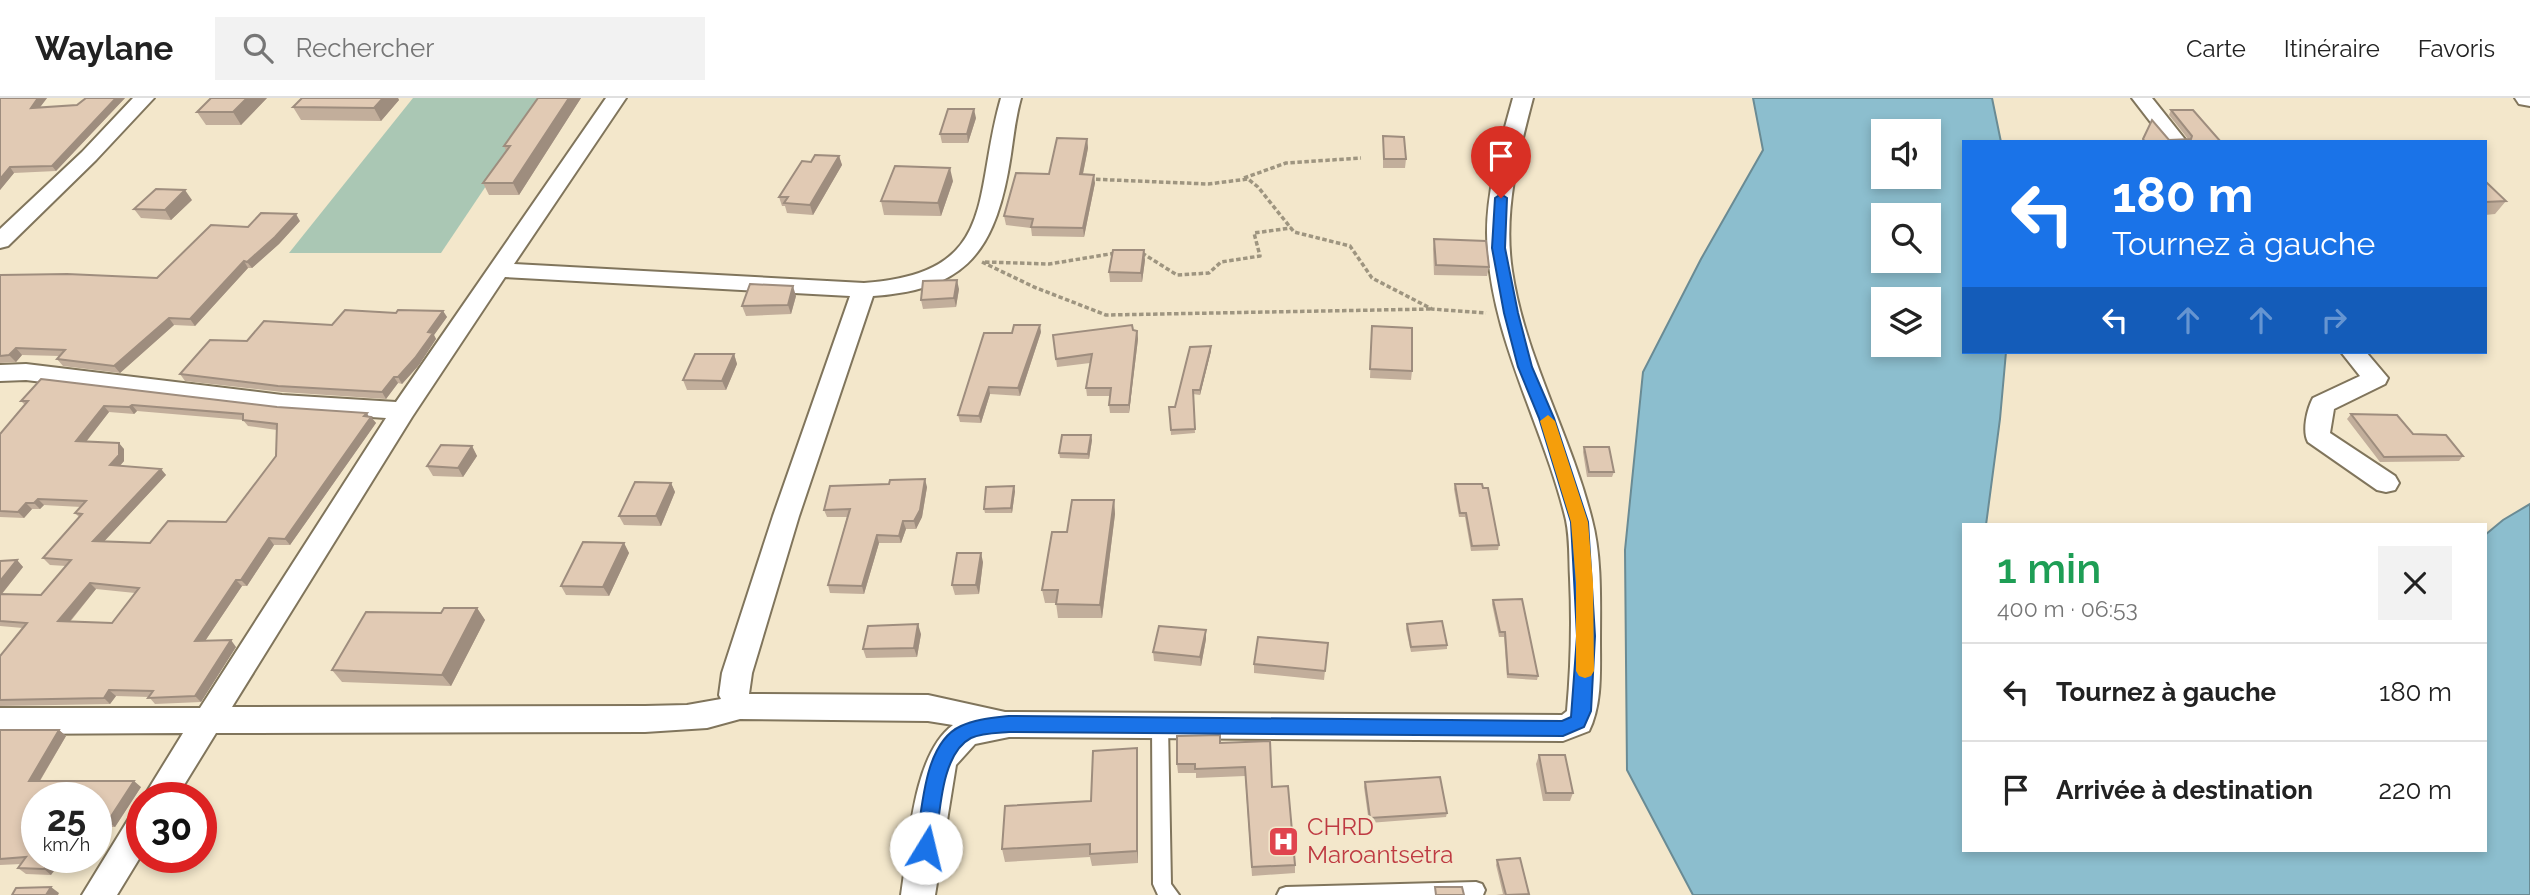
<!DOCTYPE html>
<html lang="fr">
<head>
<meta charset="utf-8">
<style>
	:root { --surface:#fff; --page:#f2f2f2; --text:#222; --muted:#767676; --line:#e0e0e0 }
	body { margin:0; font-family:Raleway,sans-serif; background:var(--page); color:var(--text); height:100vh; display:flex; flex-direction:column; font-size:26px; white-space:nowrap }
	* { box-sizing:border-box; margin:0 }
	p { font-size:23px; color:var(--muted) }
	.icon { flex:none; width:38px; height:38px; fill:none; stroke:currentColor; stroke-width:2; stroke-linecap:round; stroke-linejoin:round }
	.map { position:relative; flex:1; overflow:hidden }
	.panel { position:absolute; left:1962px; top:425px; width:525px; height:329px; display:flex; flex-direction:column; background:var(--surface); border-radius:0px; box-shadow:0 4px 10px #0003 }
	.panel>* { flex:none }
	.top-card { position:absolute; left:1962px; top:42px; width:525px; height:214px; border-radius:0px; box-shadow:0 4px 10px #0003; background:#1a73e8; color:#fff; overflow:hidden }
	.buttons { position:absolute; left:1871px; top:21px; display:grid; gap:14px }
	.buttons a { display:grid; place-items:center; width:70px; height:70px; border-radius:0px; background:var(--surface); box-shadow:0 4px 10px #0003; font-size:35px }
	.speed { position:absolute; left:21px; top:684px; display:flex; gap:14px; font-size:35px; font-weight:700; text-align:center }
	.speed>* { display:grid; place-content:center; width:91px; height:91px; border-radius:50%; background:var(--surface); box-shadow:0 4px 10px #0003; line-height:1 }
	.speed small { font-size:18px; font-weight:400 }
	.speed .limit { border:10px solid #d22; background:#fff; color:#111 }
	.pin { position:absolute; display:grid; place-items:center; width:60px; height:60px; color:#fff; margin:-72px -30px; border-radius:50% 50% 50% 0; rotate:-45deg; box-shadow:0 0 7px #0007 }
	.pin .icon { rotate:45deg }
	.me { position:absolute; width:77px; margin:-38px; rotate:9deg; stroke-linejoin:round; filter:drop-shadow(0 0 5px #0008) }
	.turn { display:flex; align-items:center; gap:24px; height:147px; padding:0 35px; font-size:32px }
	.turn .icon { width:91px; height:91px; stroke-width:2.5 }
	.turn b { display:block; font-size:49px; line-height:60px }
	.lanes { display:flex; align-items:center; height:66px; padding:0 35px; background:#0003; justify-content:center; gap:35px; direction:ltr }
	.lanes .off { opacity:.35 }
	.round { display:grid; place-items:center; flex:none; width:74px; height:74px; border-radius:0px; background:var(--page) }
	.summary { display:flex; align-items:center; justify-content:space-between; height:119px; padding:0 35px }
	h1 { font-size:42px; font-weight:600; line-height:52px; color:#1e9e55 }
	ul { padding:0; list-style:none }
	li { display:flex; align-items:center; gap:21px; height:98px; padding:0 35px; border-top:2px solid var(--line) }
	li div { flex:1 }
	li b { display:block; font-size:26px }
	li em { font-style:normal }
	header { display:flex; align-items:center; gap:42px; box-sizing:border-box; height:98px; padding:0 35px; background:var(--surface); border-bottom:2px solid var(--line) }
	header strong { font-size:33px }
	nav { display:flex; gap:38px; margin-inline-start:auto; font-size:24px }
	.search { width:490px; height:63px; background:var(--page); display:flex; align-items:center; gap:18px; box-sizing:border-box; padding:0 24px; border-radius:0px; color:var(--muted); font-size:26px }
	.map>svg:first-child { display:block }
</style>
</head>
<body>
<header>
<strong>Waylane</strong>
<div class="search"><svg class="icon" aria-label="search" viewBox="0 0 24 24"><circle cx="10" cy="10" r="6"/><path d="M15 15l6 6"/></svg>Rechercher</div>
<nav><a>Carte</a><a>Itinéraire</a><a>Favoris</a></nav>
</header>
<div class="map">
<svg width="2530" height="797" viewBox="0 0 2530 797">
	<rect width="100%" height="100%" fill="#f3e7cb"/>
	<path fill="#aac7b4" d="M413 0H545L441 155H289Z"/>
	<path fill="#8cbece" stroke="#6a8b94" stroke-width="2" fill-rule="evenodd" d="M1753 0H1992L2001 44H1964V254H2006L2000 321 1986 427H1964V752H2485V437L2503 422 2530 406V797H1693L1627 672 1625 452 1643 274 1701 161 1763 52ZM1883 33H1928V79H1883ZM1883 117H1928V163H1883ZM1883 201H1928V247H1883Z"/>
	<g fill="none" stroke-linecap="round" stroke-linejoin="round">
		<defs>
			<path id="lane" d="M1160 620 1166 622 1168 627 1171 786 1179 797H1158L1153 786 1152 627 1154 622Z
				M1476 784 1482 786 1485 792 1483 797H1277L1280 791 1286 789Z"/>
			<path id="street" d="M133 0H154L96 62 8 148 0 150V131L82 54Z
				M606 0H626L514 166 864 185C1000 175 972 100 1001 0H1021C1014 24 1013 49 1008 74 992 159 960 192 873 198L799 418 752 575 749 596 928 597 1005 614 1562 617 1567 613C1571 569 1572 524 1570 480 1569 461 1570 441 1566 422 1543 325 1488 237 1487 135 1487 90 1501 44 1513 0H1533C1518 57 1503 114 1512 173 1525 260 1571 337 1592 422 1602 460 1600 505 1600 544 1600 574 1602 606 1589 633L1563 643 1009 639 975 646 956 667 935 797H901C909 749 912 657 953 627L928 623 740 621 707 630 645 634 216 635 176 700H143L183 635 0 636V610H200L386 320 282 313 26 282 0 283V267L26 266 282 297 396 304ZM505 179 850 198 773 418 722 575 719 597 721 601 687 607 645 608 232 609 412 319Z
				M2132 0H2152L2187 44H2166Z
				M2341 254H2366L2388 280 2385 286 2334 311 2330 335 2395 378 2399 385 2395 392 2386 394 2377 392 2308 344C2302 333 2307 311 2313 300L2360 278Z
				M142 713V756L117 797H82L131 717Z"/>
			<path id="secondary" d="M2515 0H2530V8L2519 6Z"/>
		</defs>
		<use href="#lane" stroke="#80755c" stroke-width="4"/>
		<use href="#street" stroke="#80755c" stroke-width="4"/>
		<use href="#secondary" stroke="#80755c" stroke-width="4"/>
		<path stroke="#9e9580" stroke-width="3.5" stroke-dasharray="4.5 2.5" stroke-linecap="butt" d="M1244 80 1286 65 1361 60
			M1089 81 1208 86 1248 81 1258 89 1294 134 1350 148 1372 180 1432 211 1486 215
			M1142 155 1177 177 1209 175 1221 164 1260 158 1254 135 1291 130
			M982 164 1034 189 1106 217 1431 211
			M985 164 1049 166 1116 155"/>
		<use href="#lane" fill="#fff" fill-rule="evenodd"/>
		<use href="#street" fill="#fff" fill-rule="evenodd"/>
		<use href="#secondary" fill="#fff" fill-rule="evenodd"/>
	</g>
	<path fill="#c2ae9b" fill-rule="evenodd" d="M0 0H47L39 10 77 7 86 0H125L56 73 14 75 0 92Z
		M267 0 241 27H206L197 14Z
		M302 0H398L399 2 381 23 301 22 293 9Z
		M538 0H581L519 97H489L483 85 506 53 504 48Z
		M2171 12 2221 44H2141L2152 22 2169 42 2188 41 2169 17Z
		M976 20 968 45H942L940 36Z
		M1383 38 1406 61 1405 70H1383Z
		M1087 41 1088 50 1083 76 1095 85 1084 139 1032 138 1031 130 1006 127 1004 118Z
		M839 58 842 67 813 117 787 115 785 108H782L779 99 811 64Z
		M953 83 941 118 884 117 881 103Z
		M2485 83 2506 103 2495 116 2485 117Z
		M192 102 171 122 141 120 134 111Z
		M300 123 279 146 252 170H248L195 228 174 227 120 275 63 268 57 261 59 258 22 257 16 264 0 265V177L157 180 248 129Z
		M1434 141 1489 169 1487 178 1434 177 1433 151Z
		M1145 162 1142 184H1110L1109 174Z
		M959 191 956 209 923 211 921 202Z
		M796 198 791 216 746 218 742 208Z
		M443 213 447 219 434 237 436 241 419 267 402 286 398 285 386 301 282 294 185 283 180 276 332 227 396 215Z
		M1372 228 1412 273 1411 282 1370 280Z
		M1133 232 1137 233 1138 241 1129 315H1110L1109 307 1110 298H1087L1086 290 1090 265 1057 269 1053 237Z
		M1041 234 1020 298 990 296 981 325 960 324 958 317Z
		M1211 248V253L1200 297 1193 296 1195 335 1171 337 1169 309H1175Z
		M734 256 737 266 726 292H687L683 282Z
		M21 303 277 309 371 319 376 325 290 447H274L247 488H242L205 543 236 549 201 604 155 606 149 599 116 598 110 606 0 608V558L23 530 0 528V463L17 462 23 469 2 496 41 497 66 468 50 467 43 460 79 419 75 415 81 409 44 407 40 411H32L24 420 0 419V336L25 307ZM137 313 243 322 248 328 277 332 276 358 226 424 150 445 104 443 166 377 161 371 120 368 124 363V351L86 344 109 314 134 316ZM96 491 135 495 112 525 70 524Z
		M2351 316 2413 336 2463 358 2459 363 2380 364 2347 321Z
		M1092 342 1089 361 1060 360 1059 355Z
		M472 348 477 358 463 379 433 378 427 368Z
		M1584 349 1614 374 1612 379H1587L1583 354Z
		M671 385 675 394 661 428 624 427 619 418Z
		M1455 386 1499 447 1498 452 1471 453 1465 419H1459L1454 391Z
		M927 389 922 419 916 431H906L901 445H879L864 496 830 495 828 487 847 419H827L824 412Z
		M1015 393 1012 415H985L984 411Z
		M1114 402 1115 416 1102 520H1058L1056 505H1045L1042 492 1067 434Z
		M624 445 629 455 609 498 566 497 561 488Z
		M983 464 979 496 955 497 952 487Z
		M1493 502 1538 578 1537 582 1507 580 1504 539H1499L1492 506Z
		M477 510 485 522 451 588 342 584 332 572 441 515Z
		M1407 526 1447 547V551L1411 554 1406 531Z
		M921 536 917 559 866 560 863 551Z
		M1206 541 1201 568 1154 563 1153 554Z
		M1328 545 1324 582 1254 575V566Z
		M0 632H59L66 638 40 683 141 689 115 729H112L37 700 51 777 26 776 18 770 21 766 0 767Z
		M1220 645 1272 689 1295 767V775L1252 778 1245 678 1196 680V675H1178L1177 666Z
		M1137 650 1138 663V765L1092 768 1090 759 1005 764 1002 751 1091 703Z
		M1539 657 1573 695 1570 703H1543L1536 666Z
		M1365 684 1447 715 1446 719 1369 725 1364 689Z
		M1497 762 1529 796V797H1496L1503 796 1496 767Z"/>
	<path fill="#9e8d7e" d="M38 0H47L35 16 31 10Z
		M116 0H125L56 73 52 68Z
		M247 0H267L241 27 233 14Z
		M383 0H398L399 2 381 23 374 10Z
		M569 0H581L519 97 513 85Z
		M974 11 976 20 968 45 967 36Z
		M1087 41 1088 50 1081 85 1080 76Z
		M839 58 842 67 813 117 810 107Z
		M10 69 14 75 0 92V81Z
		M950 70 953 83 941 118 938 105Z
		M1094 77 1095 85 1084 139 1083 130Z
		M185 92 192 102 171 122 165 112Z
		M296 116 300 123 279 146 252 170 247 164Z
		M1144 152 1145 162 1142 184 1141 175Z
		M244 163 248 170 195 228 190 221Z
		M957 182 959 191 956 209 954 200Z
		M793 188 796 198 791 216 788 207Z
		M443 213 447 219 434 237 436 241 419 267 402 286 398 279Z
		M169 220 174 227 120 275 114 268Z
		M1040 227 1041 234 1020 298 1018 290Z
		M1137 233 1138 241 1129 315V307Z
		M1211 248V253L1200 297V292Z
		M16 250 22 257 16 264 9 257Z
		M734 256 737 266 726 292 722 283Z
		M394 279 398 285 386 301 382 294Z
		M989 289 990 296 981 325 979 318Z
		M132 307 137 313 134 316 129 309Z
		M104 308 109 314 81 350 76 343Z
		M367 315 370 321 371 319 376 325 290 447 285 441Z
		M1091 337 1092 342 1089 361 1088 356Z
		M119 345 124 351V363L115 373 110 367Z
		M472 348 477 358 463 379 458 370Z
		M161 371 166 377 99 449 93 443Z
		M925 381 927 389 922 419 916 431 914 423Z
		M671 385 675 394 661 428 656 418Z
		M1014 388 1015 393 1012 415 1011 410Z
		M38 401 44 407 40 411 34 405Z
		M1114 402 1115 416 1102 520 1100 507Z
		M26 405 32 411 24 420 18 414Z
		M903 423 906 431 901 445 899 438Z
		M877 437 879 445 864 496 862 488Z
		M269 440 274 447 247 488 241 482Z
		M624 445 629 455 609 498 603 489Z
		M981 455 983 464 979 496 976 487Z
		M17 462 23 469 0 498V483Z
		M236 482 242 488 201 549 195 543Z
		M90 485 96 491 65 529 58 523Z
		M477 510 485 522 451 588 442 577Z
		M918 526 921 536 917 559 914 550Z
		M1206 532V541L1201 568 1200 559Z
		M231 542 236 549 201 604 195 598Z
		M109 592 116 598 110 606 104 600Z
		M59 632 66 638 36 689 29 683Z
		M1137 650 1138 663V765L1137 753Z
		M134 683 141 689 115 729 108 723Z
		M105 723 112 729 96 751V735Z
		M52 760H64L51 777 44 771Z
		M51 789 59 795 58 797H46Z"/>
	<path fill="#e1cab4" stroke="#9e8d7e" stroke-width="2" fill-rule="evenodd" d="M0 0H38L31 10 77 7 86 0H116L52 68 10 69 0 81Z
		M211 0H247L233 14H197Z
		M302 0H383L374 10 293 9Z
		M538 0H569L513 85H483L510 48H504Z
		M948 11H974L967 36H940Z
		M2171 12H2193L2221 44H2145L2143 41 2152 22 2169 42 2191 41 2192 38Z
		M1383 38 1404 39 1406 61H1384Z
		M1057 40 1087 41 1080 76 1094 77 1083 130 1031 129 1033 121 1004 118 1016 75 1049 76Z
		M815 57 839 58 810 107 784 105 788 99H779L802 63 811 64Z
		M895 68 950 70 938 105 881 103Z
		M2485 83 2506 103 2485 104Z
		M156 91 185 92 165 112 134 111Z
		M261 115 296 116 275 139 247 164 244 163 190 221 169 220 114 268 57 261 65 252 16 250 9 257 0 258V177L67 176 157 180 211 127 248 129Z
		M1434 141 1486 143 1489 169 1436 167Z
		M1113 152H1144L1141 175 1109 174Z
		M957 182 954 200 921 202 923 183Z
		M750 186 793 188 788 207 742 208Z
		M345 212 396 215 398 212 443 213 428 234 433 235 415 260 398 279H394L382 294 278 288 180 276 210 242 247 243 264 223 332 227Z
		M1014 227H1040L1018 290 989 289 979 318 958 317 984 235H1012Z
		M1132 227 1133 232 1137 233 1129 307H1109L1111 290H1086L1092 256 1056 261 1053 237Z
		M1372 228 1412 230V273L1370 271Z
		M1211 248 1200 292H1193L1195 331 1171 332 1169 309H1175L1190 249Z
		M695 256H734L722 283 683 282Z
		M41 281 277 309 367 315 364 318 371 319 285 441 269 440 241 482H236L195 543 231 542 195 598 148 600 153 593 109 592 104 600 0 602V558L27 525 0 523V496L41 497 71 462 43 460 82 416 75 415 86 403 38 401 34 405H26L18 414 0 413V336L28 303H21ZM132 307 243 316V322L277 326 276 358 226 424 168 423 150 445 93 443 161 371 110 367 119 357V345L76 343 104 308 129 309ZM90 485 139 490 112 525 58 523Z
		M2351 316 2397 317 2413 336 2446 337 2463 358 2384 359Z
		M1062 337H1091L1088 356 1059 355Z
		M441 347 472 348 458 370 427 368Z
		M1584 349H1609L1614 374H1589Z
		M925 381 920 412 914 423H903L899 438 877 437 862 488 828 487 850 411 824 412 830 388 889 386 890 382Z
		M635 384 671 385 656 418H619Z
		M1455 386H1482L1483 390H1488L1499 447 1472 448 1466 415H1460Z
		M1014 388 1011 410 984 411 986 389Z
		M1072 402H1114L1100 507 1056 506 1058 492H1042L1052 434H1067Z
		M583 444 624 445 603 489 561 488Z
		M957 455H981L976 487H952Z
		M17 462 0 483V463Z
		M1522 501 1538 578 1508 576 1505 534H1500L1493 502Z
		M444 510H477L442 577 332 572 366 514 441 515Z
		M1442 523 1447 547 1411 549 1407 526Z
		M918 526 914 550 863 551 868 528Z
		M1159 528 1206 532 1200 559 1153 554Z
		M1258 539 1328 545 1325 573 1254 566Z
		M0 632H59L29 683H134L108 723H105L96 735V700H37V760H52L44 771 18 770 26 759 0 761Z
		M1220 637V645L1270 643 1272 689 1288 688 1295 767 1252 769 1245 669 1195 671V666H1177V638Z
		M1137 650V753L1090 756V746L1002 751 1005 708 1091 703 1093 653Z
		M1539 657H1565L1573 695H1546Z
		M1440 679 1447 715 1370 720 1365 684Z
		M1520 760 1529 796 1506 797 1497 762Z
		M51 789 46 797H12L16 790Z
		M1435 789H1462L1464 797H1436Z"/>
	<path fill="#1a73e8" stroke="#114b97" stroke-width="2" d="M1501 96 1507 100 1505 150 1518 215 1532 269 1554 320 1588 424 1595 538 1591 613 1584 629 1563 638 1009 634C997 635 982 635 971 640 940 656 940 719 935 750L933 756 926 759 919 756 916 750C922 714 923 645 961 628 976 621 993 620 1009 618L1562 623 1571 619 1577 538 1571 424 1539 320 1518 269 1504 215 1492 150 1495 100Z"/>
	<path fill="#f59e0b" d="M1548 317 1555 323 1588 424 1593 485 1594 573 1591 578 1585 580 1579 578 1576 573V485L1571 424 1540 323Z"/>
	<defs>
		<symbol id="hospital-square" viewBox="-11 -11 22 22"><rect x="-9" y="-9" width="18" height="18" rx="4" fill="#e0444e" stroke="#f3e7cb"/><path d="M-5-5h3v3.5h4V-5h3V5h-3V1.5h-4V5h-3Z" fill="#fff"/></symbol>
	</defs>
	<g fill-rule="evenodd">
		<use href="#hospital-square" x="1266" y="726" width="35" height="35"/>
	</g>
	<g text-anchor="middle" stroke-width="7" stroke-linejoin="round" paint-order="stroke">
		<g font-size="24" fill="#be3a42" stroke="#f3e7cb" text-anchor="start">
			<text x="1307" y="737">CHRD<tspan x="1307" dy="28">Maroantsetra</tspan></text>
		</g>
	</g>
</svg>
<div class="buttons">
<a><svg class="icon" aria-label="sound" viewBox="0 0 24 24"><path d="M4 9h4l5-4v14l-5-4H4zM17 9q2 3 0 6"/></svg></a>
<a><svg class="icon" aria-label="search" viewBox="0 0 24 24"><circle cx="10" cy="10" r="6"/><path d="M15 15l6 6"/></svg></a>
<a><svg class="icon" aria-label="layers" viewBox="0 0 24 24"><path d="M12 4l9 5-9 5-9-5zM3 14l9 5 9-5"/></svg></a>
</div>
<div class="speed"><div>25<small>km/h</small></div><div class="limit">30</div></div>
<div class="pin" style="left:1501px;top:100px;background:#d93025"><svg class="icon" aria-label="arrive" viewBox="0 0 24 24"><path d="M6 21V4h12l-3 4 3 4H6"/></svg></div>
<svg class="me" style="left:926px;top:750px" viewBox="-20 -20 40 40"><circle r="19" fill="#fff"/><path d="M0-13L10 11 0 6-10 11z" fill="#1a73e8"/></svg>
<div class="top-card">
<div class="turn"><svg class="icon" aria-label="left" viewBox="0 0 24 24"><path d="M17 20v-9H6M10 6l-5 5 5 5"/></svg><div><b>180 m</b>Tournez à gauche</div></div>
<div class="lanes"><svg class="icon" aria-label="left" viewBox="0 0 24 24"><path d="M17 20v-9H6M10 6l-5 5 5 5"/></svg><svg class="icon off" aria-label="ahead" viewBox="0 0 24 24"><path d="M12 20V5M6 11l6-6 6 6"/></svg><svg class="icon off" aria-label="ahead" viewBox="0 0 24 24"><path d="M12 20V5M6 11l6-6 6 6"/></svg><svg class="icon off" aria-label="right" viewBox="0 0 24 24"><path d="M7 20v-9h11M14 6l5 5-5 5"/></svg></div>
</div>
<section class="panel">
<div class="summary"><div><h1>1 min</h1><p>400 m · 06:53</p></div><a class="round"><svg class="icon" aria-label="close" viewBox="0 0 24 24"><path d="M6 6l12 12M18 6L6 18"/></svg></a></div>
<ul>
<li><svg class="icon" aria-label="left" viewBox="0 0 24 24"><path d="M17 20v-9H6M10 6l-5 5 5 5"/></svg><div><b>Tournez à gauche</b></div><em>180 m</em></li>
<li><svg class="icon" aria-label="arrive" viewBox="0 0 24 24"><path d="M6 21V4h12l-3 4 3 4H6"/></svg><div><b>Arrivée à destination</b></div><em>220 m</em></li>
</ul>
</section>
</div>
</body>
</html>
